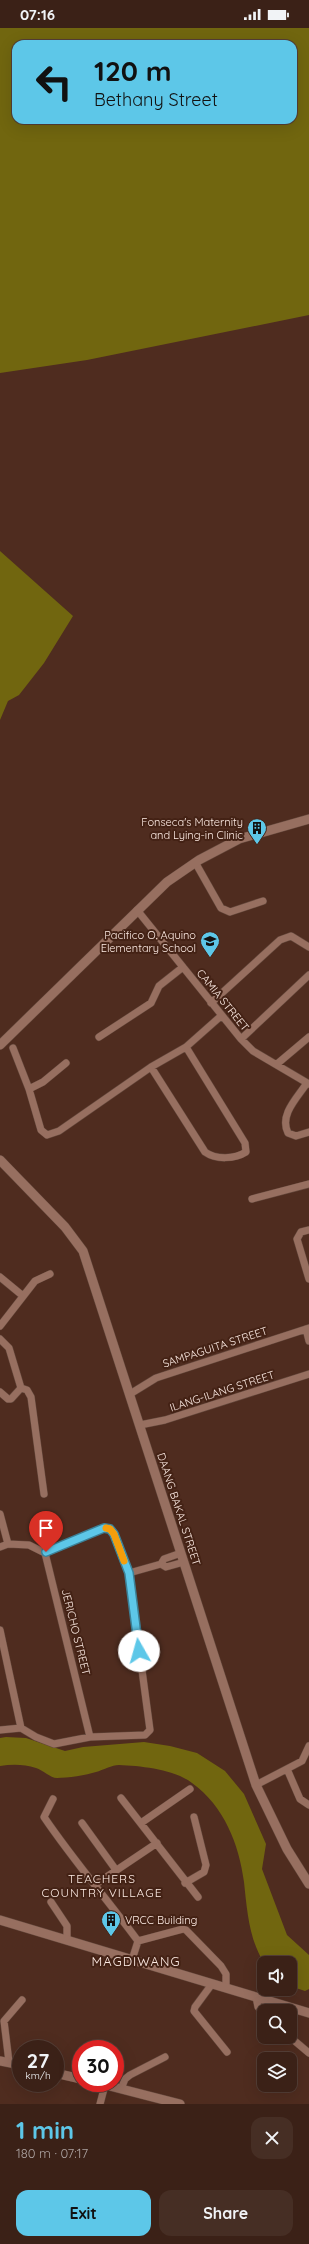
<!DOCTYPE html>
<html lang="en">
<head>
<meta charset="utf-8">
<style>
	:root { --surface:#3b2117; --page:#462e24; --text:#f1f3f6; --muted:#aca3a1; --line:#543e36; --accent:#5dc7e8 }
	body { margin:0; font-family:Quicksand,sans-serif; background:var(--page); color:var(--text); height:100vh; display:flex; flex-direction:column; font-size:15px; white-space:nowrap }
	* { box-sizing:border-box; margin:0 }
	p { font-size:13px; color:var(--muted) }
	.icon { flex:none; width:22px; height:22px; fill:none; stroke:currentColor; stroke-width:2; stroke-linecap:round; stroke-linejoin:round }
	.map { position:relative; height:2076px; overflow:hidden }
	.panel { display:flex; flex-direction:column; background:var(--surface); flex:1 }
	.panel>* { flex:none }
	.top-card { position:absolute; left:12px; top:12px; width:285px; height:84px; border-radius:12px; box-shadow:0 4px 16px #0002,0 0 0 1px var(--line); background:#5dc7e8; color:#111; overflow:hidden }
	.tools { position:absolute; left:257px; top:1928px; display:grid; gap:8px }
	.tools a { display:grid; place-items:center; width:40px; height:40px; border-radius:8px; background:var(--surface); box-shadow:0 4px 16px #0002,0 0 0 1px var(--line); font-size:20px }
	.speed { position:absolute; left:12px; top:2012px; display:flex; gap:8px; font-size:20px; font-weight:700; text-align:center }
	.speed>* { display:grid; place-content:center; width:52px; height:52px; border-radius:50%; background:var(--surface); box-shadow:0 4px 16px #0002,0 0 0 1px var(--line); line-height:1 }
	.speed small { font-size:10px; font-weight:400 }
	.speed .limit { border:6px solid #d22; background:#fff; color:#111 }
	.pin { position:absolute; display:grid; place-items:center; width:34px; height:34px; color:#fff; margin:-41px -17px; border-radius:50% 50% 50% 0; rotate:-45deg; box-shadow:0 0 4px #0007 }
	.pin .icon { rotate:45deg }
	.me { position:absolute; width:44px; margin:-22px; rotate:353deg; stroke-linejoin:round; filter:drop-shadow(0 0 3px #0008) }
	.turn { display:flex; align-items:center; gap:14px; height:84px; padding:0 16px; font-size:18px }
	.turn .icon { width:52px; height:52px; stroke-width:2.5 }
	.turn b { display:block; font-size:28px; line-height:34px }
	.round { display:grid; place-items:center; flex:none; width:42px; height:42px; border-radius:12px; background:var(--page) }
	.head { display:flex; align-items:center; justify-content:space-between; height:68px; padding:0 16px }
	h1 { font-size:24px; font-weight:800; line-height:30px; color:var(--accent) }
	.primary-button { display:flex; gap:8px; margin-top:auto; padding:8px 16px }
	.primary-button a { flex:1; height:46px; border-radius:12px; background:var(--accent); color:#111; font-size:16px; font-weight:800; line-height:46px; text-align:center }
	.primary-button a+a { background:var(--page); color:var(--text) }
	.status { display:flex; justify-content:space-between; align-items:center; height:28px; padding:0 20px; background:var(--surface); direction:ltr }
	.status svg { height:11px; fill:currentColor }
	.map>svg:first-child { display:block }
</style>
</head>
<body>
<div class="status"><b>07:16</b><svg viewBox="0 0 49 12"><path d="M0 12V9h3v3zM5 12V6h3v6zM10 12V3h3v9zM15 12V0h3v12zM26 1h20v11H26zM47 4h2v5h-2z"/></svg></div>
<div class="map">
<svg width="309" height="2076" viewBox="0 0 309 2076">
	<rect width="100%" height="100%" fill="#4f2c1f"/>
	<path fill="#71660f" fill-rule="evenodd" d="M0 0H309V287L87 332 0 345ZM16 16H293V92H16Z
		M0 523 73 588 44 635 19 667 8 673 0 692Z
		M6 1709 26 1710 65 1723 83 1719 144 1714 170 1718 197 1725 225 1743 244 1766 266 1816 262 1841 287 1907 309 1927V1961L305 1963 290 1958V1935H264C249 1911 247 1882 244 1854 239 1816 224 1778 192 1755 174 1741 141 1738 119 1737 112 1737 103 1742 96 1744 87 1747 67 1750 57 1750 50 1750 43 1742 36 1740 24 1736 12 1736 0 1738V1710Z"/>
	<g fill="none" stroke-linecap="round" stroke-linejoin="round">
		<defs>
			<path id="street" d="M195 834 221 880 230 884 263 873
				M137 882 241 1011 253 1023 309 1056
				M211 975 280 912 291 908 309 919
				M99 1009 151 975 159 958 183 939
				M241 1011 309 947
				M13 1020 29 1061 41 1102 47 1107 59 1103 151 1039 186 1019 221 988
				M277 1036 309 1009
				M151 1039 205 1124C216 1132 235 1131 246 1124L245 1115 186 1019
				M307 1055C297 1070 279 1087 288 1105L296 1108 309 1104
				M29 1061 43 1054 66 1035
				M252 1171 309 1156
				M309 1202 301 1204 297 1211 309 1251
				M0 1249 23 1268
				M0 1298 35 1253 50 1246
				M306 1301 309 1313
				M0 1311 9 1320 21 1360 27 1362 31 1369 44 1466
				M0 1364 8 1371H11L21 1360
				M130 1366 156 1350 309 1300
				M140 1397 165 1392 309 1346
				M0 1486 8 1516 29 1517 45 1525 90 1709
				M0 1519 8 1516
				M161 1536 164 1531 181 1525
				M129 1545 161 1536 166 1539 184 1534
				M0 1602 21 1700
				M21 1700 36 1709 54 1716 90 1709 145 1707 150 1702 129 1545 114 1506 110 1501 104 1500 45 1525
				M0 1702 21 1700
				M287 1741 300 1771 309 1777
				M256 1757 302 1733 309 1718
				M121 1770 198 1869
				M53 1771 44 1789C73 1832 107 1871 138 1913L132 1932
				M82 1795 116 1842
				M141 1795 190 1761
				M185 1855 204 1844 206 1837 194 1789
				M96 1856 157 1815
				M51 1874 67 1898V1911
				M138 1913 183 1901 186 1902 221 1938 226 1946V1960
				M212 1956 195 1979 194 1983 227 2024
				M256 1969 258 1979 264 1986
				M290 2009 309 2025
				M9 2034 4 1993 22 1972
				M121 2061 125 2051 130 2047 165 2029
				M100 2076 105 2057"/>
			<path id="secondary" d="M0 1017 167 854 199 832 239 811 309 791
				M0 1132 65 1199 83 1223 256 1757 287 1821 309 1856
				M0 1892 309 1985
				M0 2033 21 2037
				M55 2045 81 2051
				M98 2055 180 2076"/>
		</defs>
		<use href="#street" stroke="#64483c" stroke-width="8"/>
		<use href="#secondary" stroke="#64483c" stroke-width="10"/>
		<use href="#street" stroke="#976f60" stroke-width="7"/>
		<use href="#secondary" stroke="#976f60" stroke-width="9"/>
	</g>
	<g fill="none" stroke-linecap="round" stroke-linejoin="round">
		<defs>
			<path id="route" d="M46 1524 104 1500 110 1501 114 1506 129 1545 139 1623"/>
		</defs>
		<use href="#route" stroke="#3c8197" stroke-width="10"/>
		<use href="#route" stroke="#5dc7e8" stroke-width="7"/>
		<path stroke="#f59e0b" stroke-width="7" d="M106 1500 110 1501 114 1506 124 1533"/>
	</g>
	<defs>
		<symbol id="building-pin" viewBox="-11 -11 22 30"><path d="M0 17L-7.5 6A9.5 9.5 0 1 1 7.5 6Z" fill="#5dc7e8" stroke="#442215"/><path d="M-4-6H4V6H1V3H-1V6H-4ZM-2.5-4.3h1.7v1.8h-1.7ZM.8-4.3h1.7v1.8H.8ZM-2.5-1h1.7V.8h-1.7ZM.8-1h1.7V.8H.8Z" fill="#111"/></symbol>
		<symbol id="school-pin" viewBox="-11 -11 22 30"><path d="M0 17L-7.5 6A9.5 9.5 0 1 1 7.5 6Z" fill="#5dc7e8" stroke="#442215"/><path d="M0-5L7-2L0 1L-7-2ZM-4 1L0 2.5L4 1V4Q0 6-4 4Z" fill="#111"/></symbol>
	</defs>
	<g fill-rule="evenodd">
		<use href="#building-pin" x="246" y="789" width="22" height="30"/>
		<use href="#school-pin" x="199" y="902" width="22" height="30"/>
		<use href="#building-pin" x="100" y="1881" width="22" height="30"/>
	</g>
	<g text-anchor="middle" stroke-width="4" stroke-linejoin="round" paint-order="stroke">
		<g font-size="11" fill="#fdebe4" stroke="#442215" text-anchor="end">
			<text x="243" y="798">Fonseca's Maternity<tspan x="243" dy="13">and Lying-in Clinic</tspan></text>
			<text x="196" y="911">Pacifico O. Aquino<tspan x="196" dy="13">Elementary School</tspan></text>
			<text x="125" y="1896" text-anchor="start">VRCC Building</text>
		</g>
		<g font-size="11" fill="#fdebe4" stroke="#442215">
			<text transform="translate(223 972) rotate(51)" y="4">CAMIA STREET</text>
			<text transform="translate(215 1319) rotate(-18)" y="4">SAMPAGUITA STREET</text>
			<text transform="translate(222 1363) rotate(-18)" y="4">ILANG-ILANG STREET</text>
			<text transform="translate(179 1481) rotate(72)" y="4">DAANG BAKAL STREET</text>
			<text transform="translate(76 1604) rotate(76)" y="4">JERICHO STREET</text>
		</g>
		<g font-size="12" letter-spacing="1" fill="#fdebe4" stroke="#442215">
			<text x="102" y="1855">TEACHERS<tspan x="102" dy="14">COUNTRY VILLAGE</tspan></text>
		</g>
		<g font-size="13" letter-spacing="1" fill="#fdebe4" stroke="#442215">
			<text x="136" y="1938">MAGDIWANG</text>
		</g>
	</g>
</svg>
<div class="tools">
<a><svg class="icon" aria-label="sound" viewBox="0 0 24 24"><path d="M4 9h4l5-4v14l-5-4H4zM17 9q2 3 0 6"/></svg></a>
<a><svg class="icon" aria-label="search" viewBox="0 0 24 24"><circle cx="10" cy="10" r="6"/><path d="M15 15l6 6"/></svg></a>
<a><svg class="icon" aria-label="layers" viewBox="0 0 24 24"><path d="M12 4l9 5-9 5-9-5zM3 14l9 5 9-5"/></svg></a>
</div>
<div class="speed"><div>27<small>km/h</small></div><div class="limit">30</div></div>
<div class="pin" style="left:46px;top:1524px;background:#d93025"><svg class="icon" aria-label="arrive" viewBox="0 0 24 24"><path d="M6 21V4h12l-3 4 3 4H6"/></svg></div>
<svg class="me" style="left:139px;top:1623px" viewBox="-20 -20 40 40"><circle r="19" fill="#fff"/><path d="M0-13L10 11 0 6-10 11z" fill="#5dc7e8"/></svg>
<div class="top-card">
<div class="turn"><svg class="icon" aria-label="left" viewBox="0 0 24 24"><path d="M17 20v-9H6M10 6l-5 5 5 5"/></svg><div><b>120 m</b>Bethany Street</div></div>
</div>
</div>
<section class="panel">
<div class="head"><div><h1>1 min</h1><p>180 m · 07:17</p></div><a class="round"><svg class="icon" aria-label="close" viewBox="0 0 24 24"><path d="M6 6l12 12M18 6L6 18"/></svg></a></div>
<div class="primary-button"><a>Exit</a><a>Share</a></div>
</section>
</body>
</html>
